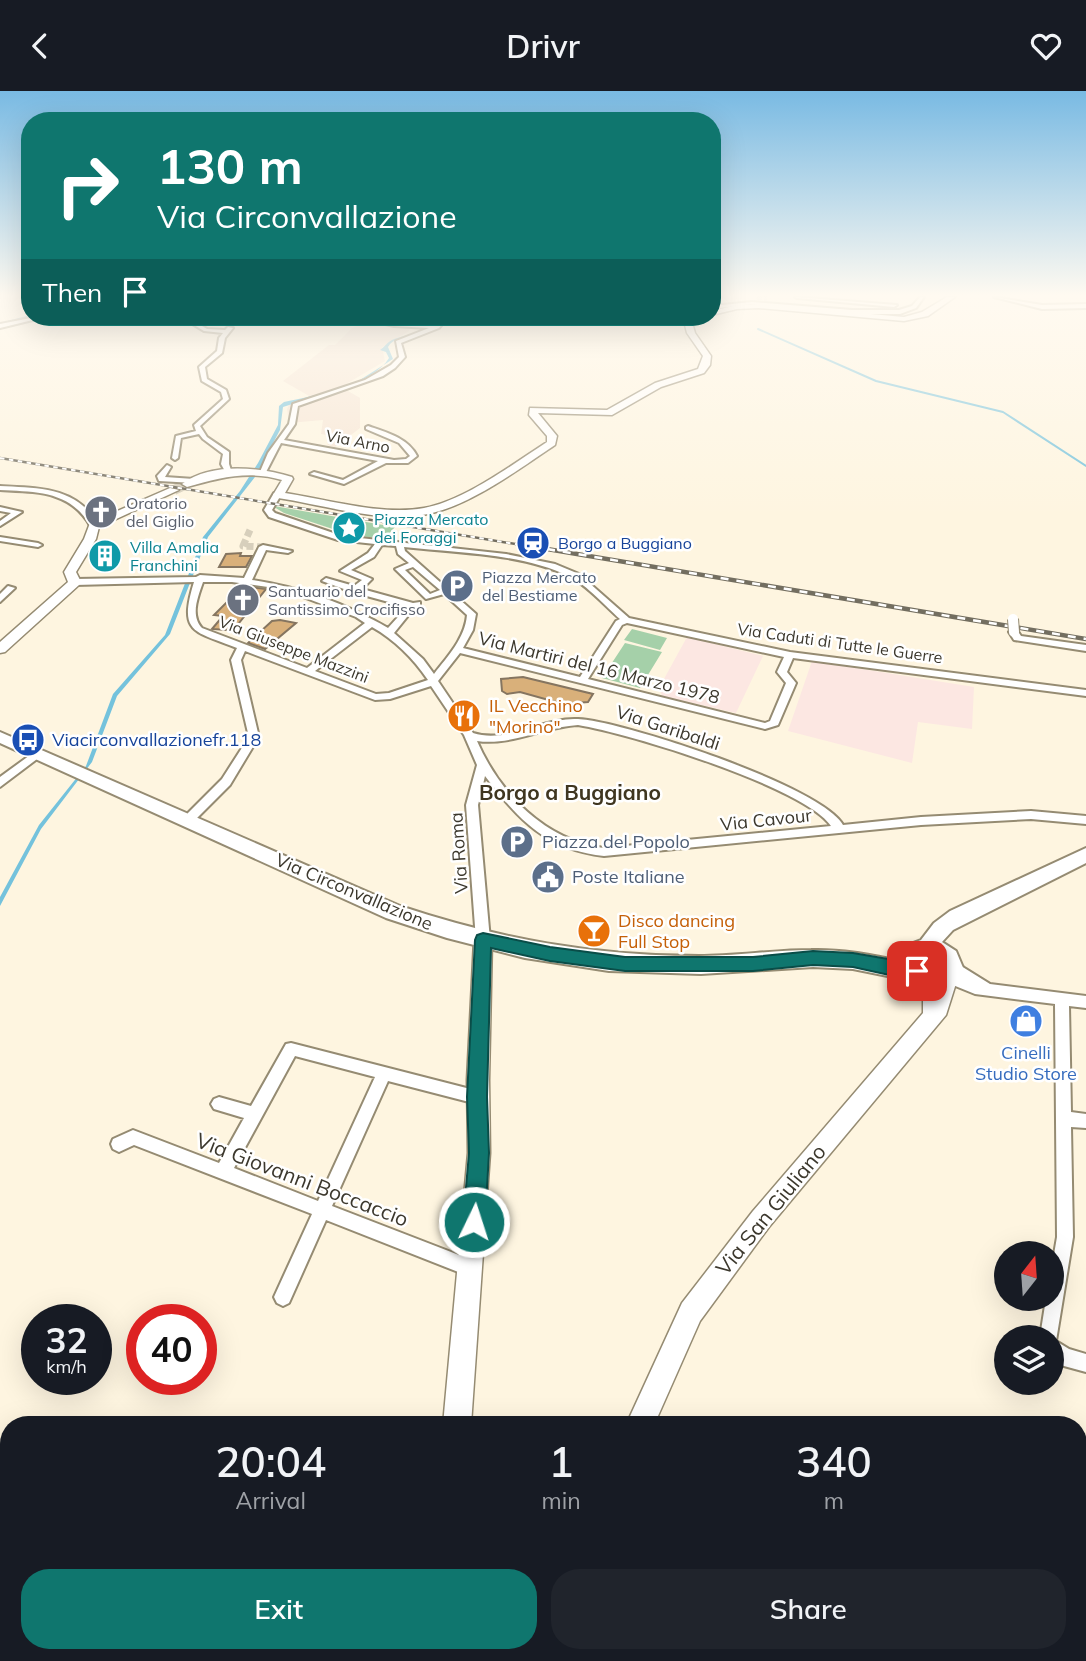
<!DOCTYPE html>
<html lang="en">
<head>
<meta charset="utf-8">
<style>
	:root { --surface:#171b24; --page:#20242c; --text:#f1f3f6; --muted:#9ea1a6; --accent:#0f766e }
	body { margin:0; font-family:Mulish,sans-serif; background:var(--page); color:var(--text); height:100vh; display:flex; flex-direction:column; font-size:26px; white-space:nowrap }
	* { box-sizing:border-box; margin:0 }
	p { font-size:23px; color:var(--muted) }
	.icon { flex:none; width:38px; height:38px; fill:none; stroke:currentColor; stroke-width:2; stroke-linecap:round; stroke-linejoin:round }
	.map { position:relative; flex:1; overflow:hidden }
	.drawer { position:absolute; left:0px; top:1325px; width:1087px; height:247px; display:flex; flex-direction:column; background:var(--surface); border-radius:28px 28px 0 0; box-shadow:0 7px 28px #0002 }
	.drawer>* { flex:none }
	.banner { position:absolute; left:21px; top:21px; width:700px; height:214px; border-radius:28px; box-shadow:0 7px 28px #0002; background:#0f766e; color:#fff; overflow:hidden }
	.needle { width:46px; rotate:17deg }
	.buttons { position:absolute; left:994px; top:1150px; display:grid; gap:14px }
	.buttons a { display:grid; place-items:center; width:70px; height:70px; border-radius:50%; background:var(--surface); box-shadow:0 7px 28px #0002; font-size:35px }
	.speed { position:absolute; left:21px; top:1213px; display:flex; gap:14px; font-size:35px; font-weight:700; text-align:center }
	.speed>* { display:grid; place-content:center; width:91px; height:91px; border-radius:50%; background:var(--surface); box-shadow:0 7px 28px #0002; line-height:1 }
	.speed small { font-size:18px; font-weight:400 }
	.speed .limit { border:10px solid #d22; background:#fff; color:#111 }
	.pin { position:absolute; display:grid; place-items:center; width:60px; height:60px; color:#fff; margin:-30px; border-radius:14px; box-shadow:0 4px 10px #0006 }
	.me { position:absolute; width:77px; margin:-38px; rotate:4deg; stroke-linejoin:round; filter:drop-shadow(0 0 5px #0008) }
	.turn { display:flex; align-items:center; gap:24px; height:147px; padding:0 21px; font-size:32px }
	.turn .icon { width:91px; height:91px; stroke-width:2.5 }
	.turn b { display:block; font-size:49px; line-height:60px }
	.then { display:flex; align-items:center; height:66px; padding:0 21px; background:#0003; gap:14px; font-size:26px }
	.eta { display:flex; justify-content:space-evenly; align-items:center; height:119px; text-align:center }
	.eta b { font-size:42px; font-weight:600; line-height:49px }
	.button { display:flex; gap:14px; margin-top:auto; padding:14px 21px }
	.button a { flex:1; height:80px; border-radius:28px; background:var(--accent); color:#fff; font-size:28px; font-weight:600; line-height:80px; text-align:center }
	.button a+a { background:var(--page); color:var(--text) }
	header { display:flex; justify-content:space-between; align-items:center; height:91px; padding:0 21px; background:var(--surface); font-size:32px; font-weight:600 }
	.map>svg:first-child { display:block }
</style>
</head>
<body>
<header><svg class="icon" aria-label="back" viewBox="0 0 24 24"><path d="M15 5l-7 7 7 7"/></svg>Drivr<svg class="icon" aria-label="heart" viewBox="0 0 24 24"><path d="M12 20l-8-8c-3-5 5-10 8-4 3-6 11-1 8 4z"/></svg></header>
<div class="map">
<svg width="1086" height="1570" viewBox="0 0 1086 1570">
	<rect width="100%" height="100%" fill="#fef5e0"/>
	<path fill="#f6e5d4" d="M367 231 410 236 409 240 382 256 385 270 341 296 360 307V337L335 356 327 354 337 346 321 343 323 329 289 332 287 318 289 314 311 306 283 290 329 254H335L352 237Z"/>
	<path fill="#fce7e2" d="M687 546 763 565 736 622 662 605 659 597Z
		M812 570 974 596 972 638 918 631 912 672 788 640Z"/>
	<path fill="#a5d0a9" d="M274 416V415L395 436 385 447 354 445 284 422Z
		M632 538 667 547 660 559 624 549Z
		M625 552 662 561 640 597 602 587Z
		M432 1563H519L518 1570H432Z"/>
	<path fill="#74c2dc" d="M439 226H441C432 247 398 239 388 256L393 268 352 294 283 316 280 339 255 386 208 446 170 543 117 605 92 671 41 738 0 815V806L39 734 86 675 113 603 165 544 203 446 240 400 258 372 278 334 279 315 284 311C313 305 374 293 389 267L386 261 380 259C385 256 386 252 392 249 408 242 430 242 439 226Z"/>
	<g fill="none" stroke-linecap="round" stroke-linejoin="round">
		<path stroke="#74c2dc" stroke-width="2" d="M0 233 30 225
			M758 238 876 290 1003 321 1086 375"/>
	</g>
	<path fill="#d9b07a" stroke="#857560" stroke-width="2" d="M241 462 240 465H252L246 476H219L226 463Z
		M250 496 266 498 239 532 227 539 212 538 223 525 214 524 232 506 241 507Z
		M280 529 296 532 265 558 248 552 272 530Z
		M523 586 593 603 588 611 563 613 520 601 507 603 502 600 501 588Z"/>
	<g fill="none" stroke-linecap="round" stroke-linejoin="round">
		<path stroke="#d7cfbc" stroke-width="5" stroke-dasharray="5 2.5" stroke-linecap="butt" d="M757 206 767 208"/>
		<path stroke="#d7cfbc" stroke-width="7" stroke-dasharray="7 3.5" stroke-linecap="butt" d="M250 439 243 455 263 456"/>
		<path stroke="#d7cfbc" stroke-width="10" stroke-dasharray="10 5" stroke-linecap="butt" d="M174 399 187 393"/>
		<defs>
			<path id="street" d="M795 206 897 214 894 216 797 207Z
				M920 206H924L916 217 900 223H852L752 213 712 218V215L752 211 852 219H899L912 215Z
				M994 206 1042 214 1086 213V217L1042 218Z
				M36 226H45L0 237V233Z
				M181 226H187L207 238 225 239 228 236 233 237 225 247 222 262 205 276 207 288 226 299 229 308 200 335 207 346 229 361V373L232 382H226L221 373 223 363 203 348 199 343 181 347 178 367 175 369 172 367 176 345 196 340 194 334 223 308 221 301 202 290 199 276 217 260 219 247 223 242 204 240Z
				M356 226 436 234 442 226H448L439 237 401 252 405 266 395 277 383 285 298 315 295 333 284 349 394 369 406 368 410 365 399 352 366 338V336L368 335C386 341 408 347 417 365L408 372H386L344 393 310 383 314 381 343 389 378 370 281 352 265 383H259L268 362 289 333 293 313 365 289 391 274 399 266 396 250 429 237 394 235Z
				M167 374 171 376 165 386 194 388 198 390 194 392 159 390 157 385Z
				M0 395C39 397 78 396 98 434L91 436C71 400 38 401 0 399Z
				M274 402 281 404 272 419 275 422 342 445 506 463 555 473 579 483 629 527 790 561 1086 599V605L793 567 787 581 796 592 778 634 765 638 460 562 438 590 473 642C508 653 543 626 578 628 623 630 823 696 843 734L921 726 1031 720 1086 725V733L1031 728 921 734 604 765C545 758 520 730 485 685L478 714 490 849 488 853 483 854 478 853 476 849 466 714 477 674 464 644 431 595 390 608 375 609 245 560 241 569 258 642 257 649 230 694 196 728 192 729 186 725 188 722 222 688 247 649 248 642 231 569 237 557C194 540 178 543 194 491L75 494 71 491 75 488 196 486 200 484 244 487 259 456 263 454 292 460 288 462 266 459 252 489C300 496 347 513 388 537L407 516 352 501 322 490 326 487 354 495 362 489 340 480 368 462 375 453 338 449 269 426 264 419ZM382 454 396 455 398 463 409 472 395 478 426 508 444 503 467 524C465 547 448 565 434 583L423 568 394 542 411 521 420 515V511L413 512 362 498 372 488 351 479 374 466ZM404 456C456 462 523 462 570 486 587 494 606 516 620 528L616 530 580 586 463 557 473 539 476 523 405 460ZM413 476 440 499 430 503 405 479ZM203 491H232L282 498 356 526 365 532 307 577 202 537C190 524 198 506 203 491ZM627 532 784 566 777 581 786 592 770 630 765 632 588 588 622 534ZM372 536C395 549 413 567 428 589L389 602 376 603 315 580ZM578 634C628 642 805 696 831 735L604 757C545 749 500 703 477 650 511 655 544 636 578 634Z
				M0 416 22 421 0 435V430L11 422 0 420Z
				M0 446 38 452 42 454 38 456 0 450Z
				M8 495 15 497 0 511V503Z
				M1014 538 1017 539 1021 545 1086 554V560L1014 549 1009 541Z
				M37 659 41 661 42 663 41 665 0 696V686Z
				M953 870 990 893 1086 905V917L1069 915 1071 1021 1086 1023V1037L1071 1036 1073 1146 1056 1250 1069 1258 1086 1263V1281L1064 1275 1052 1268V1246H1040L1046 1208H1052V1175L1057 1146 1055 913 975 903 943 890 941 886 943 882 950 881 946 876 948 872Z
				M291 952 482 1001 485 1006 482 1011 477 1013 388 990 332 1115 477 1171 480 1177 477 1183 471 1186 326 1129 289 1212 283 1215 277 1212 274 1206 312 1123 134 1054 119 1061 113 1058 111 1053 113 1048 133 1039 219 1072 244 1027 214 1018 211 1013 214 1008 219 1006 251 1015 286 953ZM295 965 375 986 318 1110 234 1077Z
				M0 1376 9 1380V1400L0 1396Z
				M9 1553V1563H23L20 1570H0C0 1562 0 1557 9 1553Z
				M236 1563H259L256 1570H233Z
				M299 1563H321L319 1570H297Z
				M361 1563H396L399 1570H364Z"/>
			<path id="secondary" d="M947 206H955L928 225 904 230 758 217 737 218 712 224V220L737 214 758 213 904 226 922 221Z
				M696 226H704L693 235 695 242 711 265 710 274 704 282 661 296 612 324 538 322 557 345 555 354C519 378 466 418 422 424 376 431 324 414 278 407L273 404 282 389C248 379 220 387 187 396L182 393C211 371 259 376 292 386L293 388 285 402C326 408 382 425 424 417 464 410 513 373 547 351V345L529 324 530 317 607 319 655 292 698 278 703 265 687 242 685 234Z
				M170 397 179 399 99 436 96 448 76 481 81 491 79 494 5 561 0 562V551L68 491 64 481 84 448 90 432Z
				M483 841 490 844 492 849 489 989 490 1062 471 1334H443L468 1062 467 989 474 849 476 844Z
				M925 878 932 880 937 892 941 880 948 878 955 880 958 886 946 924 769 1136 700 1230 654 1334H626L682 1212 753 1120 923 922V908L915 886 918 880Z
				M401 1563H433V1570H401Z
				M523 1563H555L552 1570H520Z"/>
			<path id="primary" d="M0 641 400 815C499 848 594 865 699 865 737 865 774 859 811 859 842 858 871 864 901 870L905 855 921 849 934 832 950 820 1086 757V772L953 839 942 851 956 860 964 879 956 892 942 896 853 878 813 876 701 883 609 880 525 867 447 847 386 827 0 652ZM929 863 941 872V879C932 879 922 877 922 866Z"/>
		</defs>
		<use href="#street" stroke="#958b72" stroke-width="4"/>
		<use href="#secondary" stroke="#958b72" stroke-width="3"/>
		<use href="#primary" stroke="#958b72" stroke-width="4"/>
		<use href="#street" fill="#fff" fill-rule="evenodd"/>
		<use href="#secondary" fill="#fff" fill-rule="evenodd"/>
		<use href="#primary" fill="#fff" fill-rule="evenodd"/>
		<defs>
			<path id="rail-far1" d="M0 367 557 460"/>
			<path id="rail" d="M547 458 1086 548"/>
		</defs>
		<use href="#rail-far1" stroke="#736e60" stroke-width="2.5"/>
		<use href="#rail" stroke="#736e60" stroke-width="4.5"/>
		<use href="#rail-far1" stroke="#fff" stroke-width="2" stroke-dasharray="4.5" stroke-linecap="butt"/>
		<use href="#rail" stroke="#fff" stroke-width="2.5" stroke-dasharray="8" stroke-linecap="butt"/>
		<defs>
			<path id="street-bridge" d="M1013 528 1014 541"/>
		</defs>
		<use href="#street-bridge" stroke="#958b72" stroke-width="12" stroke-linecap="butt"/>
		<use href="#street-bridge" stroke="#fff" stroke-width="10"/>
	</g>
	<linearGradient id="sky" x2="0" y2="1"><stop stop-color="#79bae3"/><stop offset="0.48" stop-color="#fffaf1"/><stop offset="1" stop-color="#fffaf1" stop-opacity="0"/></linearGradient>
	<rect width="1086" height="425" fill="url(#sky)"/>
	<path fill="#0f766e" stroke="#0a4d48" stroke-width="2" d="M483 842 550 856 625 866H753L813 860 853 862 917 873 927 878 929 883 927 888 921 891 853 876 813 874 753 880H625L550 870 491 857 487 1006 489 1062 485 1131 482 1139 474 1142 467 1139 463 1131 469 1062 467 1006 475 849 477 844Z"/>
	<defs>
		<symbol id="church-disc" viewBox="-11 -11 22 22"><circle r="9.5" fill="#6b7280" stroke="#fff"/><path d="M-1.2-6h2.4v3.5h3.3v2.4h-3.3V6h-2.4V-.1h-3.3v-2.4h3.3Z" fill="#fff"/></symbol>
		<symbol id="sight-disc" viewBox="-11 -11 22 22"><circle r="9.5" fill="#0f9aa8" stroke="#fff"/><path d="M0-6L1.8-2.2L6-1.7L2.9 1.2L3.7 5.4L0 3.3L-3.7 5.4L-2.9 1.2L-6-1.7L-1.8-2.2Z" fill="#fff"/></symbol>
		<symbol id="station-disc" viewBox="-11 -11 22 22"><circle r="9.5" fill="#1a4fb4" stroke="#fff"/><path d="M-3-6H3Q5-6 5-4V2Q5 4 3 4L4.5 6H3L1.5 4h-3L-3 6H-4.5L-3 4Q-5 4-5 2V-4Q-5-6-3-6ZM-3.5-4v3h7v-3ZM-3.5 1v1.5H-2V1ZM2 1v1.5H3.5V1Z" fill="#fff"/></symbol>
		<symbol id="building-disc" viewBox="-11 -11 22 22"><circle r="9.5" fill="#0f9aa8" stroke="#fff"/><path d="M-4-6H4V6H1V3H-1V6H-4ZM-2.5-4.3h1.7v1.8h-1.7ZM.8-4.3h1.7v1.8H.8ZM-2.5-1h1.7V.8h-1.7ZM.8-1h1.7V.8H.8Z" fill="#fff"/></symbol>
		<symbol id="parking-disc" viewBox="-11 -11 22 22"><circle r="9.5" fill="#5c6f8a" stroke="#fff"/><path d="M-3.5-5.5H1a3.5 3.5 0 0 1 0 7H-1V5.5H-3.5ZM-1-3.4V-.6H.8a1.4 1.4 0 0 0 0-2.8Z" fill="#fff"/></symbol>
		<symbol id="restaurant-disc" viewBox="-11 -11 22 22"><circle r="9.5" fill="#e8710a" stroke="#fff"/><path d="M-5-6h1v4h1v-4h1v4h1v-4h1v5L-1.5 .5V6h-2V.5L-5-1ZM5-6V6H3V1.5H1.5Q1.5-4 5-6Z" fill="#fff"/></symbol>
		<symbol id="bus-disc" viewBox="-11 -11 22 22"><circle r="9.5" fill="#1a4fb4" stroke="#fff"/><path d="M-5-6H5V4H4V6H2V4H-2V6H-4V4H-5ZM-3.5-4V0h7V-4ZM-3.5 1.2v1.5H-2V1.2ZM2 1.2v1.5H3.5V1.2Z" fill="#fff"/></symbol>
		<symbol id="civic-disc" viewBox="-11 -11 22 22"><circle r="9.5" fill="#5c6f8a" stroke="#fff"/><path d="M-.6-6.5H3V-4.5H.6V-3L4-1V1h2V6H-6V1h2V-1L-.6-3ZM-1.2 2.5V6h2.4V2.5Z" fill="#fff"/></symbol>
		<symbol id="bar-disc" viewBox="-11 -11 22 22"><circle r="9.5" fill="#e8710a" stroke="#fff"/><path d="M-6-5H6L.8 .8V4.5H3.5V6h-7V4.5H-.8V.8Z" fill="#fff"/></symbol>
		<symbol id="shop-disc" viewBox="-11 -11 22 22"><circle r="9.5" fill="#3f7fe0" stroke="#fff"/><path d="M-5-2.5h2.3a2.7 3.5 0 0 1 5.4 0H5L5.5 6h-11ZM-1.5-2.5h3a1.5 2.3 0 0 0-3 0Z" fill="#fff"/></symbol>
	</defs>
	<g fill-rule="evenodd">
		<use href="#church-disc" x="82" y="402" width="38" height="38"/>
		<use href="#sight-disc" x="330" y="418" width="38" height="38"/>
		<use href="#station-disc" x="514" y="433" width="38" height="38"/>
		<use href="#building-disc" x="86" y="446" width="38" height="38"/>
		<use href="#parking-disc" x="438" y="476" width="38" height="38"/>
		<use href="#church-disc" x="224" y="490" width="38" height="38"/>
		<use href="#restaurant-disc" x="445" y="606" width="38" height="38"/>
		<use href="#bus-disc" x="9" y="630" width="38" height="38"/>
		<use href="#parking-disc" x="498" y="732" width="38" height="38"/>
		<use href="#civic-disc" x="529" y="767" width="38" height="38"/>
		<use href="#bar-disc" x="575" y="821" width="38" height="38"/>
		<use href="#shop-disc" x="1007" y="911" width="38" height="38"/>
	</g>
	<g text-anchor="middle" stroke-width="5" stroke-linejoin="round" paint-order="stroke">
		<g font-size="16" fill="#3c382d" stroke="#fff">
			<text transform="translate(358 350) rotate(11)" y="6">Via Arno</text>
			<text transform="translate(840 552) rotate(8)" y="6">Via Caduti di Tutte le Guerre</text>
			<text transform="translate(294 558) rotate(21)" y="6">Via Giuseppe Mazzini</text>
		</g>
		<g font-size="16" fill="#5b616d" stroke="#fff" text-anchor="start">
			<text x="126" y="418">Oratorio<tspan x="126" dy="18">del Giglio</tspan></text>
			<text x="268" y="506">Santuario del<tspan x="268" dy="18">Santissimo Crocifisso</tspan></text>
		</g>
		<g font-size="16" fill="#0d838f" stroke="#fff" text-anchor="start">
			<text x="374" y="434">Piazza Mercato<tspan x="374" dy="18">dei Foraggi</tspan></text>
			<text x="130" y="462">Villa Amalia<tspan x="130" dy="18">Franchini</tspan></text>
		</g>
		<g font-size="16" fill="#164399" stroke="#fff" text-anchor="start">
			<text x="558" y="458">Borgo a Buggiano</text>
		</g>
		<g font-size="16" fill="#4e5e75" stroke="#fff" text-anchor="start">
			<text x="482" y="492">Piazza Mercato<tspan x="482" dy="18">del Bestiame</tspan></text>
		</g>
		<g font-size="18" fill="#3c382d" stroke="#fff">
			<text transform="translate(599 577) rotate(14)" y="6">Via Martiri del 16 Marzo 1978</text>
			<text transform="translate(668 637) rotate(18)" y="6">Via Garibaldi</text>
			<text transform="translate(766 729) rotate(-6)" y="6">Via Cavour</text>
			<text transform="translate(459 762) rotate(-94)" y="6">Via Roma</text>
			<text transform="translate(354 801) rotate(23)" y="6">Via Circonvallazione</text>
		</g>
		<g font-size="18" fill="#c56008" stroke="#fff" text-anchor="start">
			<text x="489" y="621">IL Vecchino<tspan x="489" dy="21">"Morino"</tspan></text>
			<text x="618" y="836">Disco dancing<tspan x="618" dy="21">Full Stop</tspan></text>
		</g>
		<g font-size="18" fill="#164399" stroke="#fff" text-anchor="start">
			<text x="52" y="655">Viacirconvallazionefr.118</text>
		</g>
		<g font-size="18" fill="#4e5e75" stroke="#fff" text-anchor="start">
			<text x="542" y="757">Piazza del Popolo</text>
			<text x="572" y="792">Poste Italiane</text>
		</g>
		<g font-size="18" fill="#366cbe" stroke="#fff">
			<text x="1026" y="968">Cinelli<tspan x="1026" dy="21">Studio Store</tspan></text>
		</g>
		<g font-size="21" font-weight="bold" fill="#3f3620" stroke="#fff">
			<text x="570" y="709">Borgo a Buggiano</text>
		</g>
		<g font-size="21" fill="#3c382d" stroke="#fff">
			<text transform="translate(302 1089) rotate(21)" y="7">Via Giovanni Boccaccio</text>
			<text transform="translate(771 1119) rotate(-51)" y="7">Via San Giuliano</text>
		</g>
	</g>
</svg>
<div class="buttons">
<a><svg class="needle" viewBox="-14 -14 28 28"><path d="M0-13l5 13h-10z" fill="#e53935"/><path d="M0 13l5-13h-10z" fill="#9ea1a6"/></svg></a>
<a><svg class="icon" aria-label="layers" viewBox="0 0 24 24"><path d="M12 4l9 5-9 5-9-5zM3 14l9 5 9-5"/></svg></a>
</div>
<div class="speed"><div>32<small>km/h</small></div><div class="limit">40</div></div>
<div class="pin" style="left:917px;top:880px;background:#d93025"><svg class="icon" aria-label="arrive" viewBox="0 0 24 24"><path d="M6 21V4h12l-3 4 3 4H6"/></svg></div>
<svg class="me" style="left:474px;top:1131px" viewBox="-20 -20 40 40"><circle r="17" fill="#0f766e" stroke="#fff" stroke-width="3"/><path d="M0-11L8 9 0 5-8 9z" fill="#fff"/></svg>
<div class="banner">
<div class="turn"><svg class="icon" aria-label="right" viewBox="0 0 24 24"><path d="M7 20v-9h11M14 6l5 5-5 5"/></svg><div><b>130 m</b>Via Circonvallazione</div></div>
<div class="then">Then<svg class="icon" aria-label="arrive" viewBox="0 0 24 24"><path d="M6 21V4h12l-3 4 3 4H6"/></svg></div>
</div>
<section class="drawer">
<div class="eta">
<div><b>20:04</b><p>Arrival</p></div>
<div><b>1</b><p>min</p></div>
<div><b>340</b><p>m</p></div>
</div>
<div class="button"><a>Exit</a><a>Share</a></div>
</section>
</div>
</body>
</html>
